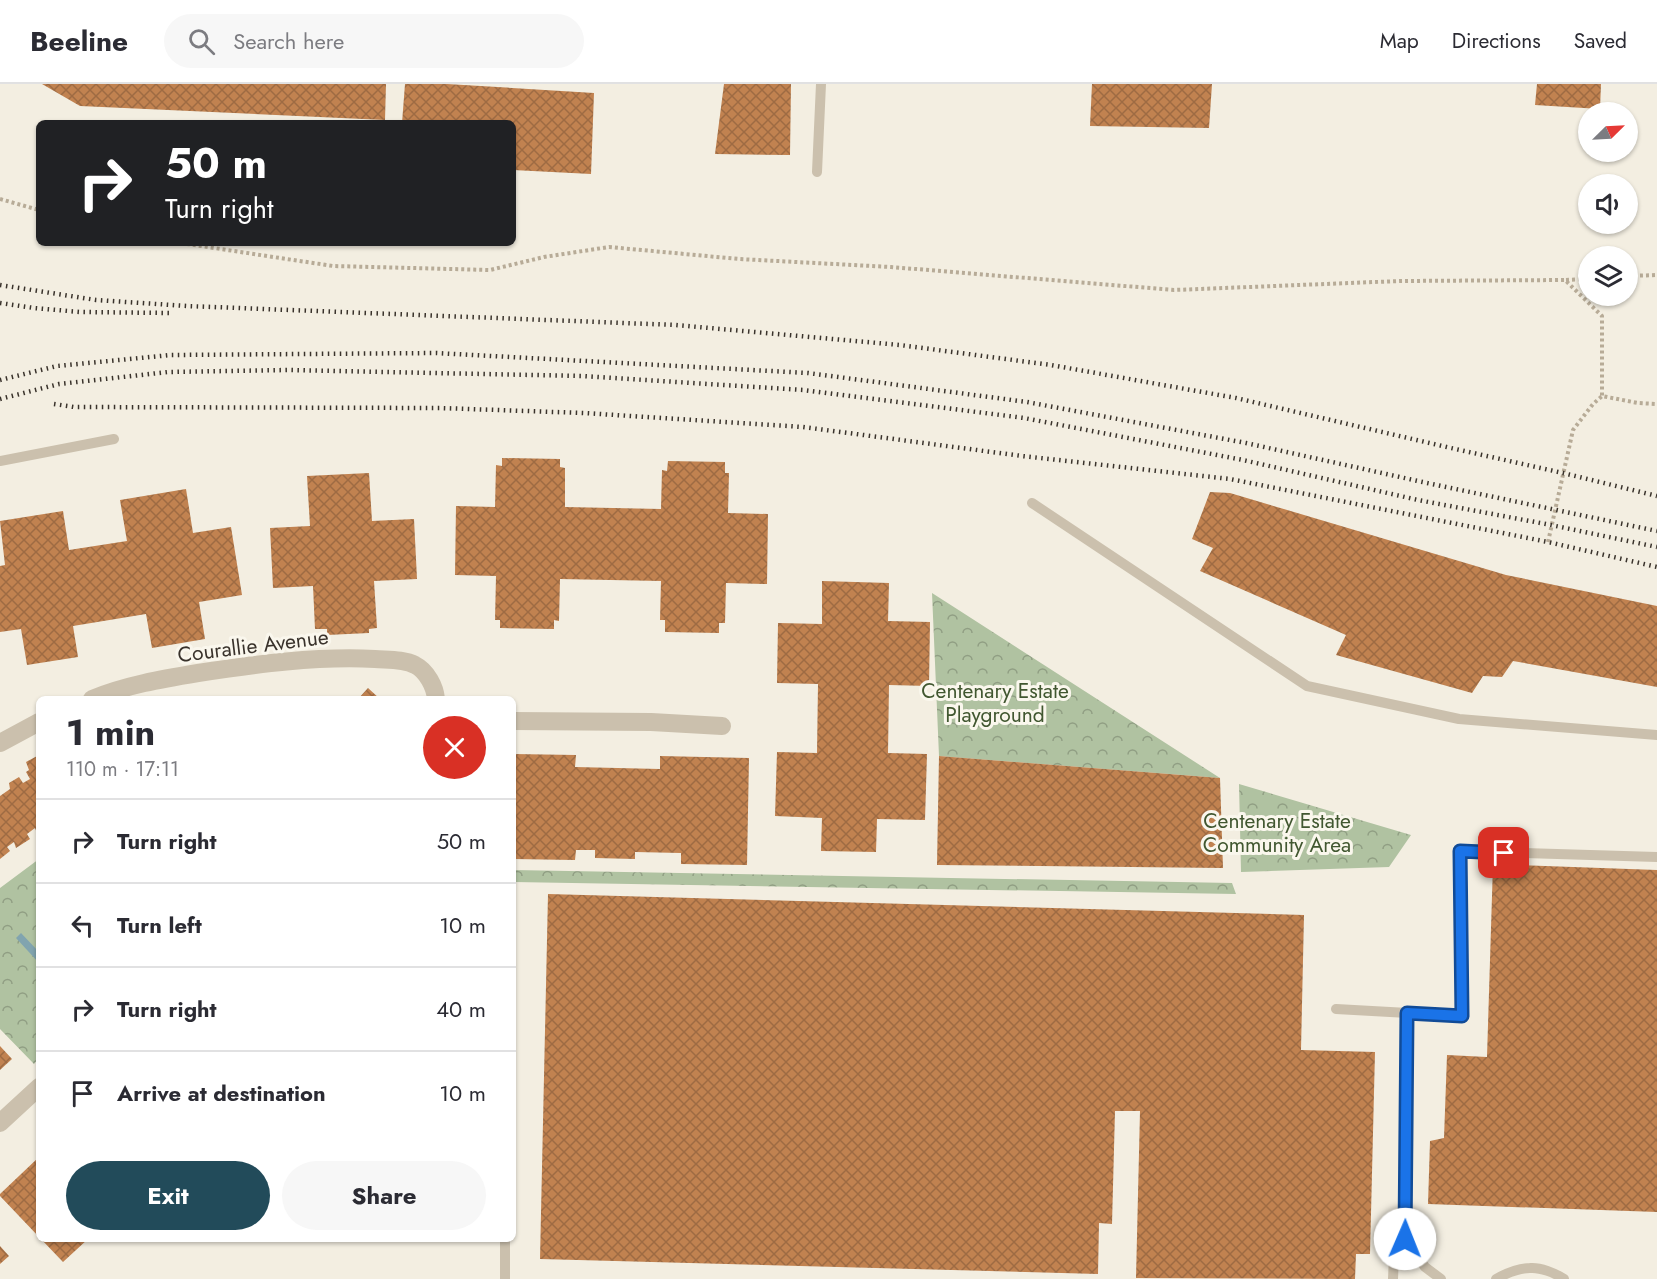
<!DOCTYPE html>
<html lang="en">
<head>
<meta charset="utf-8">
<style>
	:root { --surface:#fff; --page:#f7f7f7; --text:#2b2b33; --muted:#7c7c81; --line:#e1e1e2; --accent:#224b5a }
	body { margin:0; font-family:Jost,sans-serif; background:var(--page); color:var(--text); height:100vh; display:flex; flex-direction:column; font-size:22px; white-space:nowrap }
	* { box-sizing:border-box; margin:0 }
	p { font-size:20px; color:var(--muted) }
	.icon { flex:none; width:33px; height:33px; fill:none; stroke:currentColor; stroke-width:2; stroke-linecap:round; stroke-linejoin:round }
	.map { position:relative; flex:1; overflow:hidden }
	.sheet { position:absolute; left:36px; top:612px; width:480px; height:546px; display:flex; flex-direction:column; background:var(--surface); border-radius:9px; box-shadow:0 2px 4px #0004 }
	.sheet>* { flex:none }
	.hud { position:absolute; left:36px; top:36px; width:480px; height:126px; border-radius:9px; box-shadow:0 2px 4px #0004; background:#202124; color:#fff; overflow:hidden }
	.needle { width:39px; rotate:66deg }
	.controls { position:absolute; left:1578px; top:18px; display:grid; gap:12px }
	.controls a { display:grid; place-items:center; width:60px; height:60px; border-radius:50%; background:var(--surface); box-shadow:0 2px 4px #0004; font-size:30px }
	.pin { position:absolute; display:grid; place-items:center; width:51px; height:51px; color:#fff; margin:-26px; border-radius:12px; box-shadow:0 3px 9px #0006 }
	.me { position:absolute; width:66px; margin:-33px; rotate:1deg; stroke-linejoin:round; filter:drop-shadow(0 0 4px #0008) }
	.turn { display:flex; align-items:center; gap:21px; height:126px; padding:0 30px; font-size:27px }
	.turn .icon { width:78px; height:78px; stroke-width:2.5 }
	.turn b { display:block; font-size:42px; line-height:51px }
	.round { display:grid; place-items:center; flex:none; width:63px; height:63px; border-radius:32px; background:var(--page) }
	.head { display:flex; align-items:center; justify-content:space-between; height:102px; padding:0 30px }
	h1 { font-size:36px; font-weight:700; line-height:45px }
	.primary-button { display:flex; gap:12px; margin-top:auto; padding:12px 30px }
	.primary-button a { flex:1; height:69px; border-radius:36px; background:var(--accent); color:#fff; font-size:24px; font-weight:700; line-height:69px; text-align:center }
	.primary-button a+a { background:var(--page); color:var(--text) }
	ul { padding:0; list-style:none }
	li { display:flex; align-items:center; gap:18px; height:84px; padding:0 30px; border-top:2px solid var(--line) }
	li div { flex:1 }
	li b { display:block; font-size:22px }
	li em { font-style:normal }
	header { display:flex; align-items:center; gap:36px; box-sizing:border-box; height:84px; padding:0 30px; background:var(--surface); border-bottom:2px solid var(--line) }
	header strong { font-size:28px }
	nav { display:flex; gap:33px; margin-inline-start:auto; font-size:21px }
	.search { width:420px; height:54px; background:var(--page); display:flex; align-items:center; gap:15px; box-sizing:border-box; padding:0 21px; border-radius:33px; color:var(--muted); font-size:22px }
	.map>svg:first-child { display:block }
</style>
</head>
<body>
<header>
<strong>Beeline</strong>
<div class="search"><svg class="icon" aria-label="search" viewBox="0 0 24 24"><circle cx="10" cy="10" r="6"/><path d="M15 15l6 6"/></svg>Search here</div>
<nav><a>Map</a><a>Directions</a><a>Saved</a></nav>
</header>
<div class="map">
<svg width="1657" height="1195" viewBox="0 0 1657 1195">
	<defs>
		<pattern id="forest-crowns" width="20" height="18" patternUnits="userSpaceOnUse" patternTransform="scale(1.5)"><rect width="20" height="18" fill="#b0c2a1"/><path d="M2 6a3 3 0 1 1 6 0M12 15a3 3 0 1 1 6 0" fill="none" stroke="#909e83"/></pattern>
		<pattern id="building-cross-hatch" width="8" height="8" patternUnits="userSpaceOnUse" patternTransform="scale(1.5)"><rect width="8" height="8" fill="#c18250"/><path d="M0 0l8 8M0 8l8-8" fill="none" stroke="#9e6b43"/></pattern>
	</defs>
	<rect width="100%" height="100%" fill="#f3eee1"/>
	<path fill="url(#forest-crowns)" d="M932 509 957 525 1220 694 939 672Z
		M1239 700 1411 751 1389 783 1241 788Z
		M39 775V974L34 980 0 945V804Z
		M513 786 1232 799 1236 810 513 798Z"/>
	<path fill="#81a4af" d="M21 849 39 868V879L16 854Z"/>
	<path fill="url(#building-cross-hatch)" d="M42 0H386L385 36 80 22Z
		M405 0H447L594 9 591 90 513 86V39H402Z
		M724 0H791L790 71 715 70Z
		M1092 0H1212L1209 44 1090 42Z
		M1537 0H1601L1600 25 1535 21Z
		M502 374 560 375V383L565 384V423L661 425 662 386 667 387 668 377 725 378V389H729L728 429 768 430 767 500 726 499 725 539H719V549L665 548V536H660L661 497 560 495 559 537 554 536V545L500 544V536H495L496 492 455 491 456 422 495 423 496 381 502 382Z
		M369 389 372 437 414 435 417 495 374 497 377 544 369 545V549L327 551V545H315L313 502 273 504 270 444 310 442 307 392Z
		M186 405 193 449 231 443 242 511 199 518 205 555 152 564 146 530 73 542 78 573 27 581 21 545 0 548V482L5 481 0 437 63 427 69 466 127 457 120 416Z
		M1210 408 1230 409 1506 491 1657 522V603L1513 577 1502 593 1483 592 1472 609 1336 571 1346 551 1200 487 1213 464 1192 455Z
		M822 497 889 499 888 537 930 538 929 602 889 601 888 669 927 670 925 736 877 735 876 768 821 767 822 734 775 732 777 668 817 669 818 600 777 599 778 539 822 540Z
		M368 604 380 615H358Z
		M513 670 576 671 575 683 660 685V672L749 674 747 781 681 780V769L635 768V775L595 774V766H576L575 776 513 775Z
		M39 671V748L37 749 35 744 27 750 30 755 16 764 14 758 7 763 10 767 0 775V712L10 705 9 699 19 693 23 699 30 695 26 688 29 686 26 678Z
		M939 672 1220 694 1223 784 937 781Z
		M1493 780 1657 786V1128L1428 1120 1430 1057 1444 1054 1447 971 1487 973Z
		M548 810 1304 831 1301 966 1375 968 1370 1170H1356L1355 1195 1136 1194 1140 1027H1115L1112 1140 1099 1139 1098 1190 540 1175Z
		M0 962 12 975 0 986Z
		M39 1073V1153L0 1112V1110Z
		M41 1155H88L63 1178Z
		M0 1162 9 1172 0 1180Z"/>
	<g fill="none" stroke-linecap="round" stroke-linejoin="round">
		<path stroke="#b7ab97" stroke-width="4" stroke-dasharray="3 3" stroke-linecap="butt" d="M0 115 39 126
			M181 159 333 182 490 186 544 173 609 163 739 175 891 183 1174 206 1400 197 1565 196 1602 232V312L1638 319 1657 320
			M1628 192 1657 191
			M1566 196 1588 195
			M1548 458 1573 346 1593 320 1602 312"/>
		<path stroke="#cbc0ad" stroke-width="10" d="M817 88 821 0
			M0 377 114 355
			M1032 419 1307 602 1459 635 1657 651
			M1336 925 1462 932 1460 767 1657 773
			M505 1155V1195
			M1405 1155 1425 1183 1441 1195
			M1393 1195 1394 1172 1405 1155 1407 929
			M1496 1195C1505 1190 1519 1184 1530 1184 1540 1183 1555 1189 1564 1195"/>
		<path stroke="#cbc0ad" stroke-width="18" d="M92 615C126 601 162 595 198 589 257 580 316 572 375 575 388 576 404 575 415 581 427 587 435 603 436 615
			M513 637 651 638 722 642
			M0 659 39 638
			M0 1039 39 1003"/>
		<path stroke="#39322b" stroke-width="4.5" stroke-dasharray="1.5 4.5" stroke-linecap="butt" d="M0 201 96 216 187 222 676 241 900 261 1051 281 1236 314 1451 364 1563 389 1657 412
			M0 219 34 224 80 228 170 229
			M0 296 57 282 171 271 436 269 808 289 1027 318 1246 359 1427 399 1657 447
			M0 315 59 300 168 288 288 286 582 292 803 306 1024 334 1243 376 1418 416 1551 441 1657 463
			M54 320 74 323 440 324 584 329 803 343 1022 372 1230 395 1548 458 1657 483"/>
	</g>
	<g fill="none" stroke-linecap="round" stroke-linejoin="round">
		<defs>
			<path id="route" d="M1405 1155 1407 929 1462 932 1460 767 1504 769"/>
		</defs>
		<use href="#route" stroke="#114b97" stroke-width="15"/>
		<use href="#route" stroke="#1a73e8" stroke-width="10"/>
	</g>
	<g text-anchor="middle" stroke-width="6" stroke-linejoin="round" paint-order="stroke">
		<g font-size="21" fill="#39322b" stroke="#faf7ed">
			<text transform="translate(253 562) rotate(-7)" y="7">Courallie Avenue</text>
		</g>
		<g font-size="21" fill="#415730" stroke="#faf7ed">
			<text x="995" y="614">Centenary Estate<tspan x="995" dy="24">Playground</tspan></text>
			<text x="1277" y="744">Centenary Estate<tspan x="1277" dy="24">Community Area</tspan></text>
		</g>
	</g>
</svg>
<div class="controls">
<a><svg class="needle" viewBox="-14 -14 28 28"><path d="M0-13l5 13h-10z" fill="#e53935"/><path d="M0 13l5-13h-10z" fill="#7c7c81"/></svg></a>
<a><svg class="icon" aria-label="sound" viewBox="0 0 24 24"><path d="M4 9h4l5-4v14l-5-4H4zM17 9q2 3 0 6"/></svg></a>
<a><svg class="icon" aria-label="layers" viewBox="0 0 24 24"><path d="M12 4l9 5-9 5-9-5zM3 14l9 5 9-5"/></svg></a>
</div>
<div class="pin" style="left:1504px;top:769px;background:#d93025"><svg class="icon" aria-label="arrive" viewBox="0 0 24 24"><path d="M6 21V4h12l-3 4 3 4H6"/></svg></div>
<svg class="me" style="left:1405px;top:1155px" viewBox="-20 -20 40 40"><circle r="19" fill="#fff"/><path d="M0-13L10 11 0 6-10 11z" fill="#1a73e8"/></svg>
<div class="hud">
<div class="turn"><svg class="icon" aria-label="right" viewBox="0 0 24 24"><path d="M7 20v-9h11M14 6l5 5-5 5"/></svg><div><b>50 m</b>Turn right</div></div>
</div>
<section class="sheet">
<div class="head"><div><h1>1 min</h1><p>110 m · 17:11</p></div><a class="round" style="background:#d93025;color:#fff"><svg class="icon" aria-label="close" viewBox="0 0 24 24"><path d="M6 6l12 12M18 6L6 18"/></svg></a></div>
<ul>
<li><svg class="icon" aria-label="right" viewBox="0 0 24 24"><path d="M7 20v-9h11M14 6l5 5-5 5"/></svg><div><b>Turn right</b></div><em>50 m</em></li>
<li><svg class="icon" aria-label="left" viewBox="0 0 24 24"><path d="M17 20v-9H6M10 6l-5 5 5 5"/></svg><div><b>Turn left</b></div><em>10 m</em></li>
<li><svg class="icon" aria-label="right" viewBox="0 0 24 24"><path d="M7 20v-9h11M14 6l5 5-5 5"/></svg><div><b>Turn right</b></div><em>40 m</em></li>
<li><svg class="icon" aria-label="arrive" viewBox="0 0 24 24"><path d="M6 21V4h12l-3 4 3 4H6"/></svg><div><b>Arrive at destination</b></div><em>10 m</em></li>
</ul>
<div class="primary-button"><a>Exit</a><a>Share</a></div>
</section>
</div>
</body>
</html>
